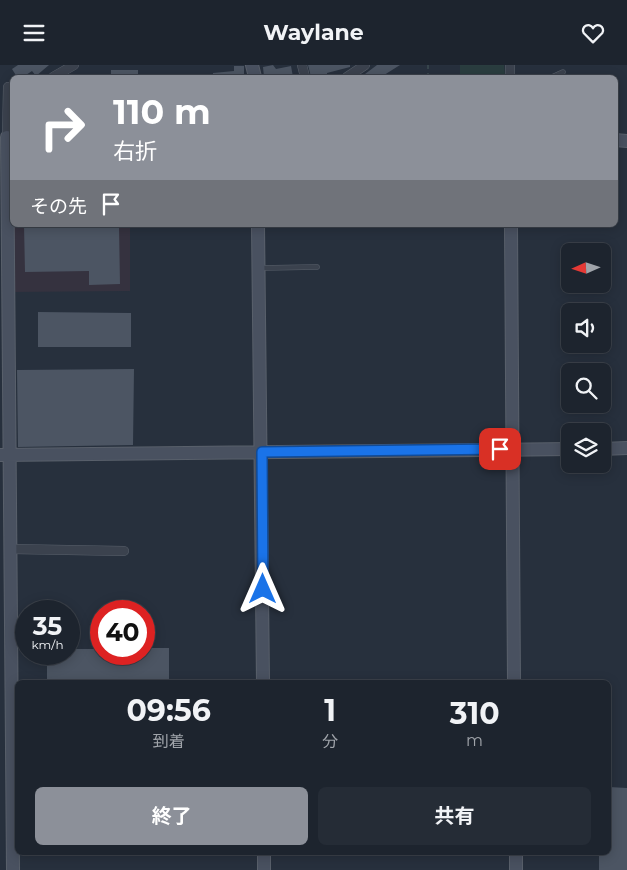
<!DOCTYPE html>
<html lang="ja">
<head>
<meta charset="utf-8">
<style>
	:root { --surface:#1d242e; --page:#252c36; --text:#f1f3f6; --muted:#a0a4aa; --line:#3b414a; --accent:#8c9099 }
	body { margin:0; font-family:Montserrat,"Noto Sans JP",sans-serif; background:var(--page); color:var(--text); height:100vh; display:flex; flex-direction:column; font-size:19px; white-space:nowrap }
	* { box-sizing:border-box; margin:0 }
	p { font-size:16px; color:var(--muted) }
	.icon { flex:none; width:28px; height:28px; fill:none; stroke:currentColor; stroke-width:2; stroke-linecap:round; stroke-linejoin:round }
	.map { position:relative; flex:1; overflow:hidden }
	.side { position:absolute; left:15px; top:615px; width:596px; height:175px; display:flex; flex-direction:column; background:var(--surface); border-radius:8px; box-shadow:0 2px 12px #0003,0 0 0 1px var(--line) }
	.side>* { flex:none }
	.top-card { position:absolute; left:10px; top:10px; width:608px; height:152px; border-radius:8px; box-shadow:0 2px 12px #0003,0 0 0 1px var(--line); background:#8c9099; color:#fff; overflow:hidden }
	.needle { width:32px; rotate:267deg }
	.controls { position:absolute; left:561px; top:178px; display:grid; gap:10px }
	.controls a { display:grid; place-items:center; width:50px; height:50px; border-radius:8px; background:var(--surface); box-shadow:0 2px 12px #0003,0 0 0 1px var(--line); font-size:25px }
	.speed { position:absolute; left:15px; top:535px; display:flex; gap:10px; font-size:25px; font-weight:700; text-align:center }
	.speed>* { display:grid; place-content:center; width:65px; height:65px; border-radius:50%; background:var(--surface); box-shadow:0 2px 12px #0003,0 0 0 1px var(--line); line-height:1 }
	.speed small { font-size:12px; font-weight:400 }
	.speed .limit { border:8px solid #d22; background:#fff; color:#111 }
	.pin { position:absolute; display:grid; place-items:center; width:42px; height:42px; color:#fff; margin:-21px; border-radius:10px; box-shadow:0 2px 8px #0006 }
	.me { position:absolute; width:55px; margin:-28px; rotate:0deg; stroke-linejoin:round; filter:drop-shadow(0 0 4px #0008) }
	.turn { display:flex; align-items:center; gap:18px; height:105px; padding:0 20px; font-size:22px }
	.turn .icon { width:65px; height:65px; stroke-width:2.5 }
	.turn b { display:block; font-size:35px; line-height:42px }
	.then { display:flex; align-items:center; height:48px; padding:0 20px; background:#0003; gap:10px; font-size:19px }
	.eta { display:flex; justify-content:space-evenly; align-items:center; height:85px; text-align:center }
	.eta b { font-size:30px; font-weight:700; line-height:35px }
	.button { display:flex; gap:10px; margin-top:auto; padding:10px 20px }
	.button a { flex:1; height:58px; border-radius:8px; background:var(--accent); color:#fff; font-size:20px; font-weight:700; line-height:58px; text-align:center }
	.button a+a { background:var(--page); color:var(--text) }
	header { display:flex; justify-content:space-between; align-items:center; height:65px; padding:0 20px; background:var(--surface); font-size:22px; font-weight:700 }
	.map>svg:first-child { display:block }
</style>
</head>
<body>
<header><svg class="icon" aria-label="menu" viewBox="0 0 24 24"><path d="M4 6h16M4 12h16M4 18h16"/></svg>Waylane<svg class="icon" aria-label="heart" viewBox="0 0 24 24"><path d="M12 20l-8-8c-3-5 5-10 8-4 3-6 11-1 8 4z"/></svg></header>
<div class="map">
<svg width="627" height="805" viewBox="0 0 627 805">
	<rect width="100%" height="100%" fill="#27303d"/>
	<path fill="#35323f" d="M12 160H130V226L13 227Z"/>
	<path fill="#2a3d3f" d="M460 0H504L505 12H460Z"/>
	<path fill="#4c5563" d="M18 0H49L36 11 32 6 23 12H17L12 4Z
		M273 0 276 4 291 1 293 12H283L282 9 264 12 263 2Z
		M308 0H350V2L327 8V12H311Z
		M377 0H400L381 12H361Z
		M234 1H244V12H213V8L234 6Z
		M111 5H138V12H111Z
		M24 160H119L120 219 89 220V206L25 207Z
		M38 247 131 248V282H38Z
		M134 304 133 380 18 382 17 305Z
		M144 583H169V618H47V589H69V584H101V589H144Z
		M609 722 627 723V805H599V788H609Z"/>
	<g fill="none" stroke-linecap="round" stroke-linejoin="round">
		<defs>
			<path id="lane" d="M552 12 563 7
				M260 203 317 202"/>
			<path id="street" d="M302 0 305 12
				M510 0V12
				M53 12 74 0
				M347 12 365 0
				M7 72 8 22
				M11 484 124 486"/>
			<path id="secondary" d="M252 0 255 12
				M7 72 13 805
				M615 75 627 76
				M258 160 263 618
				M511 160 514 618
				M602 384 627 383
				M0 390 570 384
				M264 788V805
				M516 788V805"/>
		</defs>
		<use href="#lane" stroke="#59606b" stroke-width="5.5"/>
		<use href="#street" stroke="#59606b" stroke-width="10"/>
		<use href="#secondary" stroke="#59606b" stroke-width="14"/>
		<path stroke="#495a5d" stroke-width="1" stroke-dasharray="4 4" stroke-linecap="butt" d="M428 0V12"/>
		<use href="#lane" stroke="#3b424e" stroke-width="4.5"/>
		<use href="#street" stroke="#3b424e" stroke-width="9"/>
		<use href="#secondary" stroke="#495160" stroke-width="12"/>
	</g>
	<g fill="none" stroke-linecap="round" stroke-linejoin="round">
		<defs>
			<path id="route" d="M263 524 262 387 500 384"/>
		</defs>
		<use href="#route" stroke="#114b97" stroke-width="12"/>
		<use href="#route" stroke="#1a73e8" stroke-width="9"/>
	</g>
</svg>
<div class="controls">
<a><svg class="needle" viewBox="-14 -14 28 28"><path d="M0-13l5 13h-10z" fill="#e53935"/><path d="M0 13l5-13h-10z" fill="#a0a4aa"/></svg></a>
<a><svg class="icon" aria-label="sound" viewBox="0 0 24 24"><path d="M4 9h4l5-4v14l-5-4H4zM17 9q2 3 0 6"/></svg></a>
<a><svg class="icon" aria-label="search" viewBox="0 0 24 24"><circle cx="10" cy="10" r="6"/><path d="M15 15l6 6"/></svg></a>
<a><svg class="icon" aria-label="layers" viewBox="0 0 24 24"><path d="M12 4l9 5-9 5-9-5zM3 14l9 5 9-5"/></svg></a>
</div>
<div class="speed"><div>35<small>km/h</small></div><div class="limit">40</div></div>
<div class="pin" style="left:500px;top:384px;background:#d93025"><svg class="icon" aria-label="arrive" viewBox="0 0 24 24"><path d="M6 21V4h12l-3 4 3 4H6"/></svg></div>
<svg class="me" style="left:263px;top:524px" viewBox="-20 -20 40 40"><path d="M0-17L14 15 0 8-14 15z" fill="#1a73e8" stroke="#fff" stroke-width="4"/></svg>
<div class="top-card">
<div class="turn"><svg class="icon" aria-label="right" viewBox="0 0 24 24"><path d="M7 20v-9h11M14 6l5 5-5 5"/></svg><div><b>110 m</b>右折</div></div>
<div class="then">その先<svg class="icon" aria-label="arrive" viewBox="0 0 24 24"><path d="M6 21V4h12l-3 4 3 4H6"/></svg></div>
</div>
<section class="side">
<div class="eta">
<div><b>09:56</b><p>到着</p></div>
<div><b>1</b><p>分</p></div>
<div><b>310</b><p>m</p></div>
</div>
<div class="button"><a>終了</a><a>共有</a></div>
</section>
</div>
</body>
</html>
